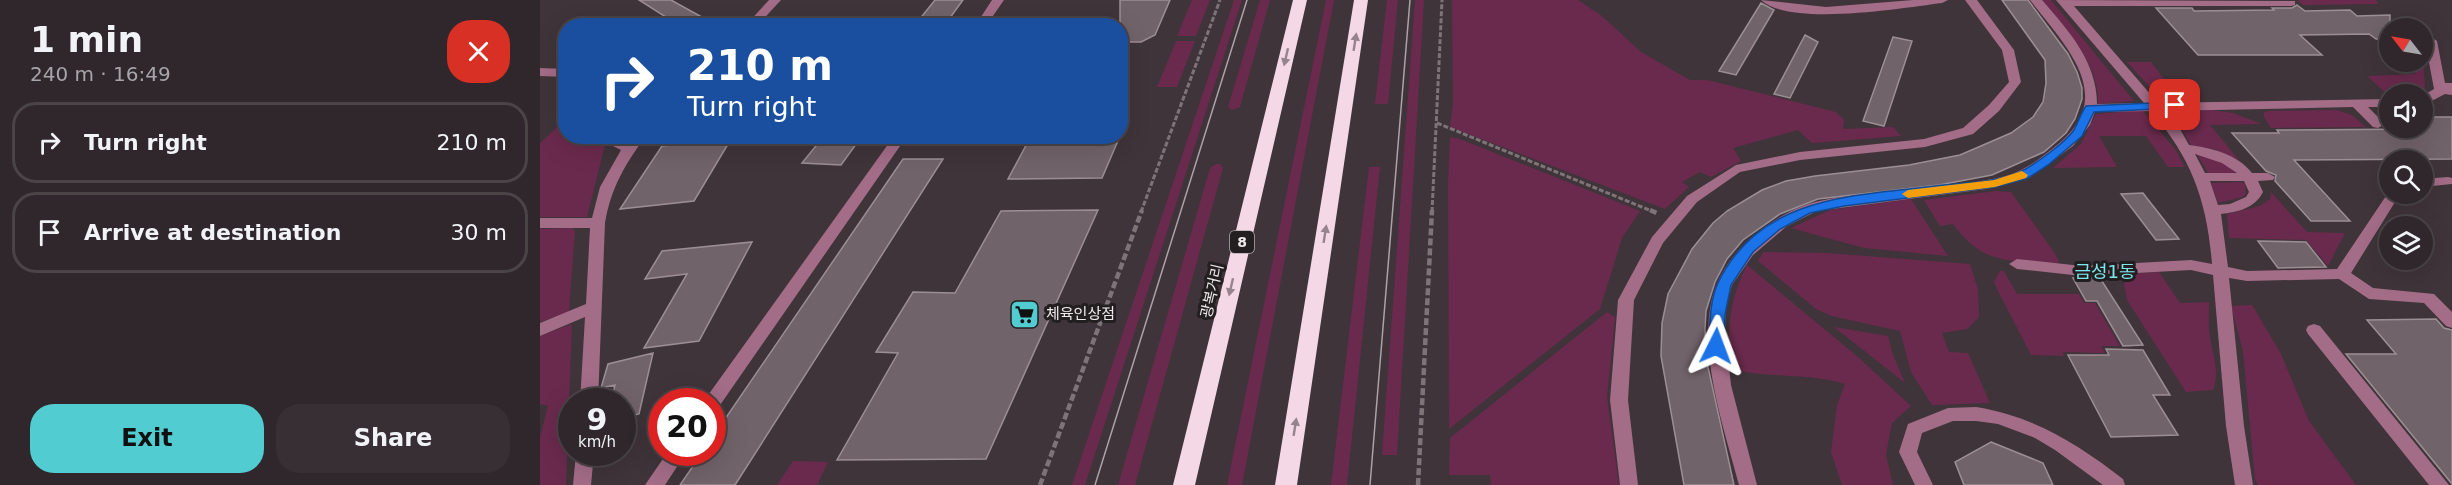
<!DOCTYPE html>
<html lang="en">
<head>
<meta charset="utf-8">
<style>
	:root { --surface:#2f272b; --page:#372f33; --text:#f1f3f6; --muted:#a7a5a9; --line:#4a4447; --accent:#51ccd1 }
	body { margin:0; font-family:"DejaVu Sans","Noto Sans KR",sans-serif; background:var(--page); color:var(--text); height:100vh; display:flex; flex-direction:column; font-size:22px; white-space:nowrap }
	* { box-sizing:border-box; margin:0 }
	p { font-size:20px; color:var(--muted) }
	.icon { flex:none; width:33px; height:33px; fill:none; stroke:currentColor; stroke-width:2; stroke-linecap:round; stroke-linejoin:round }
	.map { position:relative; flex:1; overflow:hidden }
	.drawer { display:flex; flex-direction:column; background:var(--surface); width:540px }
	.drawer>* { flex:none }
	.banner { position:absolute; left:18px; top:18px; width:570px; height:126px; border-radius:24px; box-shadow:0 6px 24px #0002,0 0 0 2px var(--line); background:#1a4fa0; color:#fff; overflow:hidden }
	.needle { width:39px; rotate:301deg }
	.buttons { position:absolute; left:1839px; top:18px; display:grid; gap:12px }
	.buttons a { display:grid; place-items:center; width:54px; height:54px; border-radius:50%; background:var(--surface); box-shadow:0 6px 24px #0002,0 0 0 2px var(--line); font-size:30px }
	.speed { position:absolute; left:18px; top:388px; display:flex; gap:12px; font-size:30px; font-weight:700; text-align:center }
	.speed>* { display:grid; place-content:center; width:78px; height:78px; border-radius:50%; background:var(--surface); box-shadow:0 6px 24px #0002,0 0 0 2px var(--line); line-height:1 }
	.speed small { font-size:15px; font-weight:400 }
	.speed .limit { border:9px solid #d22; background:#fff; color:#111 }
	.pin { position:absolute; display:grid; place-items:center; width:51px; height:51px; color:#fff; margin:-26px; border-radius:12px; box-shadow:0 3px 9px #0006 }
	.me { position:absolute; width:66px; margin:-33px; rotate:3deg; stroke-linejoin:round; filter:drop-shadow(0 0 4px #0008) }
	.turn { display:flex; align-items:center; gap:21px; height:126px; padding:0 30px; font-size:27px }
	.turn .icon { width:78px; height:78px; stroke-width:2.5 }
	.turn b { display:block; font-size:42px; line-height:51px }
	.round { display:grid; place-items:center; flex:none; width:63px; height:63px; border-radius:24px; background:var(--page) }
	.headline { display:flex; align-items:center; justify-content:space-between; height:102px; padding:0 30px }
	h1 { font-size:36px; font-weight:800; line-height:45px }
	.action { display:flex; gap:12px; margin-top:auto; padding:12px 30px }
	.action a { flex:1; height:69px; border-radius:24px; background:var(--accent); color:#111; font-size:24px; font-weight:800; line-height:69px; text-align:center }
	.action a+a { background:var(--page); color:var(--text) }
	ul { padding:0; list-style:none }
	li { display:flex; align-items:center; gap:18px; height:81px; margin:0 12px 9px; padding:0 18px; border:3px solid var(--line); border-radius:24px }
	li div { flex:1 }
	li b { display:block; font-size:22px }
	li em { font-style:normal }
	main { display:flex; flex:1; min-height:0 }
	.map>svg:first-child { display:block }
</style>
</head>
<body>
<main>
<section class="drawer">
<div class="headline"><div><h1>1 min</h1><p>240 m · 16:49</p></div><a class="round" style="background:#d93025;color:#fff"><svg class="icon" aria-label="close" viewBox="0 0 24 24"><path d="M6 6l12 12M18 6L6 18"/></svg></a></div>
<ul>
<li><svg class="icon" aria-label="right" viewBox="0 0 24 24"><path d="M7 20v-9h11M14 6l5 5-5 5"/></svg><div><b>Turn right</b></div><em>210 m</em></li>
<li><svg class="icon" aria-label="arrive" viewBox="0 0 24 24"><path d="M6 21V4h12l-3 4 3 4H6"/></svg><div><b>Arrive at destination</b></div><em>30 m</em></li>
</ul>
<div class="action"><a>Exit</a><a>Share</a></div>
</section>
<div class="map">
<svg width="1912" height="485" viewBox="0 0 1912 485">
	<rect width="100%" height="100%" fill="#3f3439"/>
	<path fill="#6a2a4d" d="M652 0H670L656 36H637Z
		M694 0H702L545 485H532Z
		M720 0H730L700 107 692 110 688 107Z
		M786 0H794L702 485H687Z
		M847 0H858L848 104H835Z
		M875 0H884L857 455H842Z
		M912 0H1038L1062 16 1101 52 1150 80H1167L1296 112 1304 120 1303 129 1353 127 1361 136 1272 143 1258 130 1193 148 1201 161 1171 177 1160 172 1142 182 1149 187 1125 209 910 127 913 103Z
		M1501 0H1511L1594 101 1558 104C1560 62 1525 31 1501 0Z
		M1758 0H1836L1838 4 1763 5Z
		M636 41H655L637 87H617Z
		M1883 56 1885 90 1880 94H1847L1827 76 1876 74 1862 62H1882Z
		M1587 62H1611L1638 97 1620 98Z
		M1602 110 1635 149 1645 167H1628L1606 136H1559L1577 167 1513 168 1541 144 1556 114Z
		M1672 110 1693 113 1722 124 1670 125 1699 160 1673 149 1651 145 1643 131 1626 112Z
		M1797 110 1812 115 1826 127 1731 128 1724 117V112L1729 111Z
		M25 120 26 136 67 137 47 217H0V143Z
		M910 137 920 139 1100 211 1082 238 1060 309 909 429 908 181Z
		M1657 154 1683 162 1696 173H1668Z
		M676 164H680L683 168 595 485H578L670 168Z
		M829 167H840L807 485H791Z
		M1701 182 1705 184 1706 193 1703 197 1678 203 1671 183Z
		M1456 191 1471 192 1514 252 1519 261 1517 264C1468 259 1445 267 1413 224L1400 226 1384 200Z
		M1731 192 1767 232 1805 233 1788 266 1766 240 1689 238 1687 214 1720 206 1730 199Z
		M1371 199 1408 256 1324 248 1251 228 1290 210Z
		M31 228 35 230 29 312 0 322V229Z
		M1223 252 1288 253 1430 264 1438 289 1439 317 1427 329 1402 333 1409 352 1428 353 1450 403 1392 405 1371 372 1360 331 1292 316 1276 309 1218 261Z
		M1207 265 1318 357 1371 406 1352 423 1346 455 1353 485H1302L1291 452 1297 405 1305 384C1268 372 1229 379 1192 369 1186 330 1189 301 1207 265Z
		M1460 271H1464L1477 294H1539L1544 303H1555L1580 346H1561L1565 353 1523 352 1524 356 1491 355 1457 289 1454 282Z
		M1619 272 1640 303 1669 302C1669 314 1668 326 1670 337 1673 355 1680 373 1673 390L1646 392 1587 300 1584 284 1592 273Z
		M1712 305 1741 354 1769 421 1816 485H1718L1715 479 1703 351 1691 306Z
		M1067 312 1075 317 1067 397 1079 485H951L950 475H909L910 438Z
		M32 324 26 485H0V437L8 406 0 404V336Z
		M1294 327 1348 336 1353 355 1365 383Z
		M253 461 288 462 277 485H237Z"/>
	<path fill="#706369" stroke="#9c8f94" stroke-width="1.5" d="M99 0H131L178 26H140Z
		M395 0H423L404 26H374Z
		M580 0H630L615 35 601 42H580Z
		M1462 0H1488L1528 54 1537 72 1542 88V99L1535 119 1526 133 1504 152 1452 175 1399 185 1278 199 1240 214 1203 240 1187 259 1175 282 1166 311 1165 330 1166 358 1194 485H1144L1121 356 1122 323 1128 294 1152 249 1173 223 1187 211 1222 190 1246 181 1275 176 1369 165 1420 155 1471 133 1493 117 1503 102 1506 83 1505 60Z
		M1221 3 1234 10 1196 75 1179 71Z
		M1757 5 1765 11 1810 10 1817 16 1850 15V39H1836L1829 34 1760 35 1782 55H1658L1616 8H1652L1654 11 1734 10 1732 8H1752Z
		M1265 35 1278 42 1250 98 1234 94Z
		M1353 37 1372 41 1344 126 1323 121Z
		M1882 117H1912V159L1754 160 1810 221H1771L1735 181 1736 175 1726 171 1692 133H1739L1737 130 1882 129Z
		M284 136H322L301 165 262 163Z
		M491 136H580L562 178 468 179Z
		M191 139 154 201 80 209 122 146Z
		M363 159H403L195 485H140L162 453H172V438Z
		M1603 193 1606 197 1639 239 1616 240 1581 194Z
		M558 210 446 459 297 460 358 353 336 352 373 292 415 293 461 211Z
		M1718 241 1766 242 1786 267 1738 268Z
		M212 242 159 341 104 348 147 274 105 279 122 251Z
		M1533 278H1560L1603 345 1583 346 1557 301H1546Z
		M1896 319 1904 328 1912 330V484L1806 354H1856L1827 320Z
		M1566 349 1603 350 1630 395H1613L1638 435 1571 437 1528 355H1569Z
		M113 353 99 414 82 418V402H71L75 385 61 388 68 364Z
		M1451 442 1503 463 1513 485H1424L1415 462Z"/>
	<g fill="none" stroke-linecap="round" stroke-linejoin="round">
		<path stroke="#7d7478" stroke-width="3" stroke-dasharray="5 2" stroke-linecap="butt" d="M897 123 1114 212
			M601 212 680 0
			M892 212 902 0"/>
		<path stroke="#7d7478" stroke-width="4.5" stroke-dasharray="7 3" stroke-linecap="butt" d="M1110 210 1119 214
			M500 485 602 210
			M878 485 892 210"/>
		<path fill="#a36c87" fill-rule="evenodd" d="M229 0H241L217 26H205Z
			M452 0H464L446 26H435Z
			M1221 0 1286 7 1373 0H1408L1402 3C1363 8 1250 27 1221 0Z
			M1425 0H1437L1474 50 1481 82 1459 111 1433 134 1385 147 1260 160 1200 172 1157 202 1123 243 1094 300 1088 400 1098 485H1080L1070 400 1078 300 1112 237 1147 196 1196 165 1260 152 1384 139 1423 128 1449 105 1469 82 1462 50Z
			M1490 0H1502C1529 31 1557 62 1557 104L1604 103 1516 0 1755 1V5L1751 6H1534L1618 103 1850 99V107H1828L1845 124 1838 128 1833 127 1813 107 1624 111 1639 127 1649 145C1672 148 1697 154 1712 173H1728L1735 177 1733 180 1718 181 1723 192C1715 208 1698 212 1681 214L1688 267 1707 271 1797 269 1850 190V194H1860L1811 273 1833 288 1894 294 1912 312V328L1906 326 1884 303 1829 299 1799 279 1707 281 1689 278 1704 426 1713 485H1695L1686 426 1673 275 1651 270 1542 276 1477 269 1469 264 1477 259 1542 266 1651 260 1672 264C1667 201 1652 159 1611 111L1555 112 1550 125 1533 146 1489 178 1446 189 1277 211 1247 226 1213 255 1192 285 1186 307 1185 332 1191 385 1217 485H1199C1184 428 1153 341 1177 284 1185 264 1200 247 1216 234 1238 216 1261 204 1289 199 1348 189 1408 190 1466 176 1486 170 1501 158 1517 145 1579 96 1524 45 1490 0ZM1655 154 1682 163 1697 173H1665ZM1670 181H1704L1709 192 1706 197 1690 204 1678 205Z
			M1891 37 1897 41 1905 83H1912V95L1905 94 1882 106V96L1894 89 1885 41Z
			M0 68 26 69V77L0 76Z
			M71 136H85L87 142 92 136H106C85 164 71 188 65 223L58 402H40L45 317 0 336V323L46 304 50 228H0V218H52L60 187 81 150 73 146Z
			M354 136H367L178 408 172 410V402H164L166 398Z
			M1908 177 1912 178V184L1882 187V179Z
			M1774 324 1780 326 1909 485H1889L1768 334 1766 330 1768 326Z
			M1436 407C1493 416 1538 444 1583 479L1585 485H1563L1515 450 1495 438 1458 424 1436 421H1413L1382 433 1377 452 1393 485H1375L1359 452 1368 424 1408 408Z
			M36 453H54L51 485H33Z
			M127 453H146L125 485H105Z"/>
		<path fill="#f4d8e5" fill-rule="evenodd" d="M753 0H767L655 485H633Z
			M814 0H828L757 485H735Z"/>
		<path stroke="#aca3a7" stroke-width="1.5" d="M555 485 707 0
			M830 485 870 0"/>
	</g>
	<defs><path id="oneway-solid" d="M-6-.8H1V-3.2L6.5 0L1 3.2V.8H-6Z" transform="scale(1.5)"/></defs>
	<g fill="#96848c">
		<use href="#oneway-solid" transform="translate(815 42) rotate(-81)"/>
		<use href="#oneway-solid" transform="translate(746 57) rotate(103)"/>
		<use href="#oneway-solid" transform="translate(785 234) rotate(-81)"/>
		<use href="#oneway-solid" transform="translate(691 287) rotate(103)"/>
		<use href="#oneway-solid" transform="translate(755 427) rotate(-81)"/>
	</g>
	<path fill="#1a73e8" stroke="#114b97" stroke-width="1.5" d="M1635 102 1641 105 1639 108 1554 112 1542 136 1508 165 1488 178 1455 187 1304 206 1270 213 1240 229 1213 252 1191 285 1185 314 1184 346 1182 350H1171L1169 346C1170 327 1169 302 1178 283 1221 193 1319 196 1404 185 1428 183 1457 182 1480 172 1494 165 1525 143 1534 130 1538 123 1541 113 1546 106Z"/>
	<path fill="#f59e0b" d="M1482 171 1488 175 1486 178 1455 187 1368 198 1362 194 1368 190 1454 180Z"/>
	<defs>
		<symbol id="supermarket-square" viewBox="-11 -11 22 22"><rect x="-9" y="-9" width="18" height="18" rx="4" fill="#51ccd1" stroke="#231e20"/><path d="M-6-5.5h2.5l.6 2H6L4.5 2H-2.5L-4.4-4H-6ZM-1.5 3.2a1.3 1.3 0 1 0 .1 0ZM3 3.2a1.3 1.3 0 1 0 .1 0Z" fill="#111"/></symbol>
	</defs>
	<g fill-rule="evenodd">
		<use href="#supermarket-square" x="468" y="298" width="33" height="33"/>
	</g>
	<g text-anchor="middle" stroke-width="6" stroke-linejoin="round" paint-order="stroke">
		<rect fill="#231e20" stroke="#b2acaf" stroke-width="1.5" x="690" y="231" width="24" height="22" rx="4.5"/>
		<g font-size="14" font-weight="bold" fill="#f0e9ec">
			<text x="702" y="247">8</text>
		</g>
		<g font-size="15" fill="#f0e9ec" stroke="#231e20">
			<text transform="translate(672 291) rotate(-77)" y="5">광복거리</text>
		</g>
		<g font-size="15" fill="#f0e9ec" stroke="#231e20" text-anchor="start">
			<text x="506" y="319">체육인상점</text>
		</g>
		<g font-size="18" fill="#7ce8ec" stroke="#231e20">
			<text x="1565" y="278">금성1동</text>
		</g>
	</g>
</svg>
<div class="buttons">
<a><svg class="needle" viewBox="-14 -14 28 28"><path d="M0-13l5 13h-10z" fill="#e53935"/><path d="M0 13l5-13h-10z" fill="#a7a5a9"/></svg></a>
<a><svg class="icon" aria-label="sound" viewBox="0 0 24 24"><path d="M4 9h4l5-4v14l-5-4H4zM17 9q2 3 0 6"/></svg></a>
<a><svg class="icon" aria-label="search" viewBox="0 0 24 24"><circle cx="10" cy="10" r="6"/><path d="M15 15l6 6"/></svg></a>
<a><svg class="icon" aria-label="layers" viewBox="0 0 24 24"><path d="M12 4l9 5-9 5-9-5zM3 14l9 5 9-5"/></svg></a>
</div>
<div class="speed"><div>9<small>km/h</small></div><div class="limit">20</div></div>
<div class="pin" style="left:1635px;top:105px;background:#d93025"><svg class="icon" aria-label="arrive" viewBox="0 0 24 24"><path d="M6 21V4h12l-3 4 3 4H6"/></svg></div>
<svg class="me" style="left:1176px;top:346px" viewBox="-20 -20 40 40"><path d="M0-17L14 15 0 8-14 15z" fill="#1a73e8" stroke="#fff" stroke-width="4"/></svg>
<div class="banner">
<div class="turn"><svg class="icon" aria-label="right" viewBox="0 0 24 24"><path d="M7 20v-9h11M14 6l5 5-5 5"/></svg><div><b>210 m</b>Turn right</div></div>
</div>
</div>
</main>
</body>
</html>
